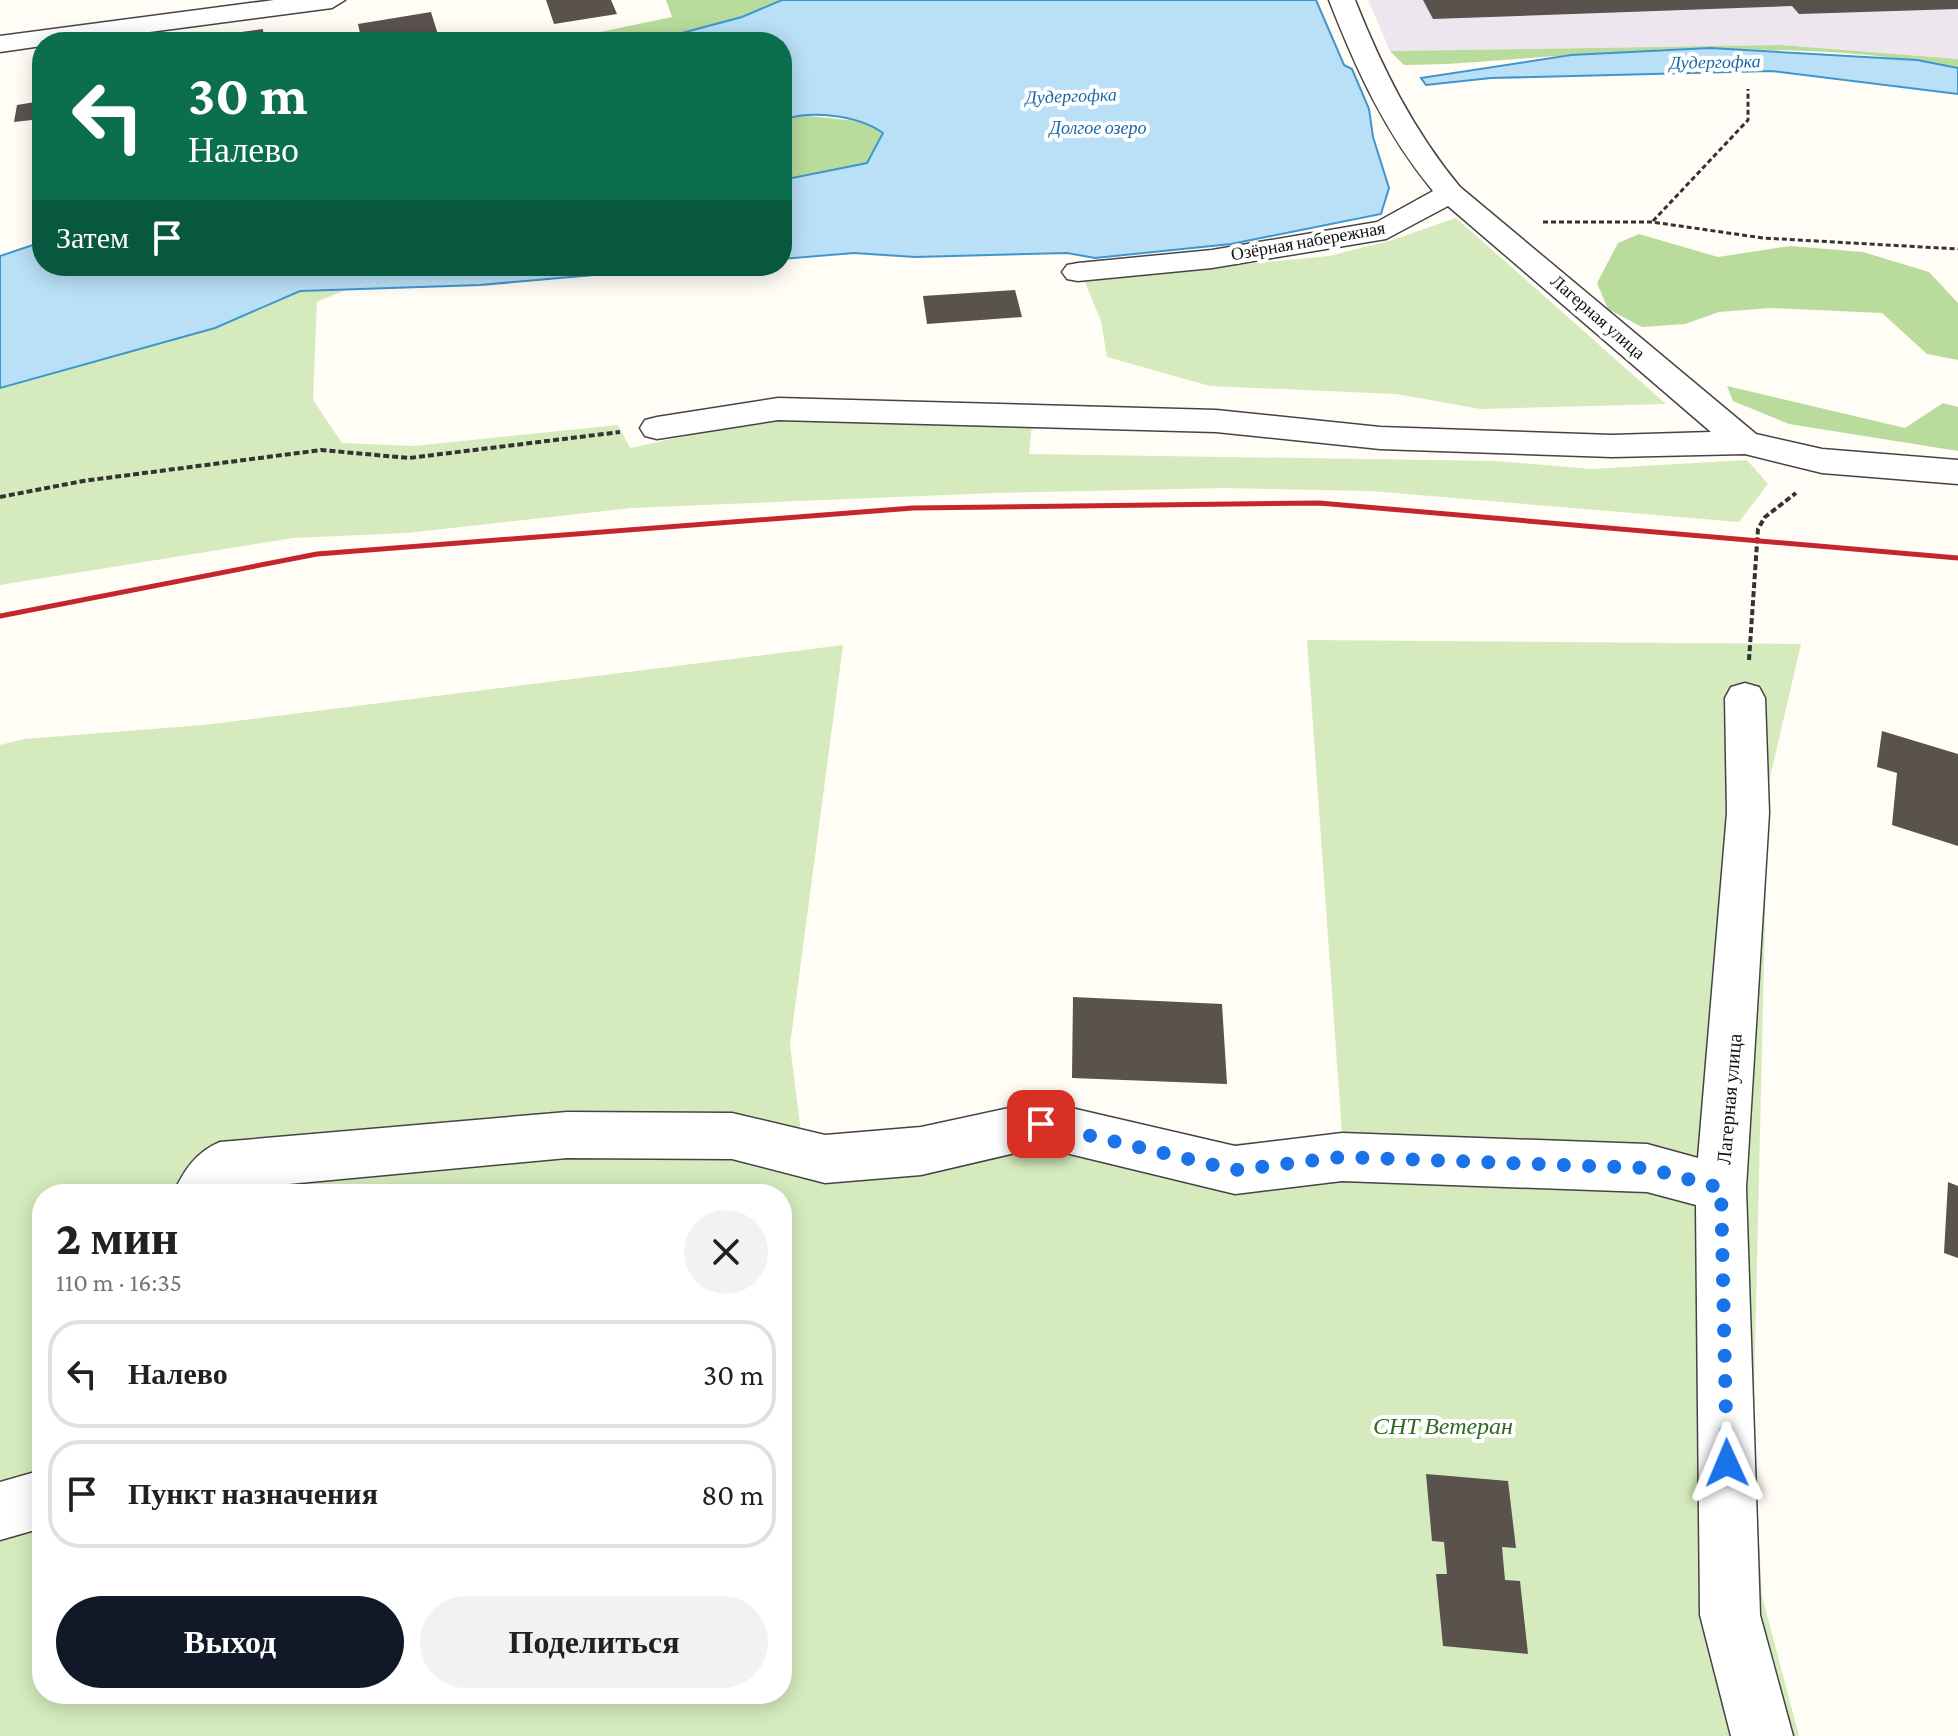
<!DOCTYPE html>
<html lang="ru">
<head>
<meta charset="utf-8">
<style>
	:root { --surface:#fff; --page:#f2f2f2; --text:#202124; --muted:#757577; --line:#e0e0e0; --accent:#111827 }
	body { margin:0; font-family:"Crimson Pro",serif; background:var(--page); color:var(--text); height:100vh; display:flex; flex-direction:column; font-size:30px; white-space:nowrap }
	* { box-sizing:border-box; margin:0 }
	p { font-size:26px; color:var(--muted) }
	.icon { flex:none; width:44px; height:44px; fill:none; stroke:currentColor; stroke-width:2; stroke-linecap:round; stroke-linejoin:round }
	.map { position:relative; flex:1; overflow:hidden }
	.panel { position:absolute; left:32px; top:1184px; width:760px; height:520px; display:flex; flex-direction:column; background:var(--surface); border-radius:32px; box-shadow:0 4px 20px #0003 }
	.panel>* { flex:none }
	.guide { position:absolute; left:32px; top:32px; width:760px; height:244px; border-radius:32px; box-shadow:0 4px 20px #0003; background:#0b6e4f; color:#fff; overflow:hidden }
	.pin { position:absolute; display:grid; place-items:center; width:68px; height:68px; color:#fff; margin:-34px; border-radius:16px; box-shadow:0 4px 12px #0006 }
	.me { position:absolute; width:88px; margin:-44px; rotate:359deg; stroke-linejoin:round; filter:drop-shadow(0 0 6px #0008) }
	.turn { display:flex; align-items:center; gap:28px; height:168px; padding:0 24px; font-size:36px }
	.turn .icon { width:104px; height:104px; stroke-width:2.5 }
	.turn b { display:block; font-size:56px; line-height:68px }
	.then { display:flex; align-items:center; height:76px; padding:0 24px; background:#0003; gap:16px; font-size:30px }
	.round { display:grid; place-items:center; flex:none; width:84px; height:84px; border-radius:42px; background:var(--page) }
	.overview { display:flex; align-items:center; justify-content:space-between; height:136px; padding:0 24px }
	h1 { font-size:48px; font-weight:800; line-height:60px }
	.primary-button { display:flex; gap:16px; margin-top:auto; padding:16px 24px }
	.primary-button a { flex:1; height:92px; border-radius:48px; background:var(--accent); color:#fff; font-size:32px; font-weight:800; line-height:92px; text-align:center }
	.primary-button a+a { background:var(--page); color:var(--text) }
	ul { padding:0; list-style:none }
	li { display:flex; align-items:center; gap:24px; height:108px; margin:0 16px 12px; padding:0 8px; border:4px solid var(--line); border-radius:32px }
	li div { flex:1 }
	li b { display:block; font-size:30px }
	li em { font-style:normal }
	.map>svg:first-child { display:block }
</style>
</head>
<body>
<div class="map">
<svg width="1958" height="1736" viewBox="0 0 1958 1736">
	<rect width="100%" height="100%" fill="#fffdf5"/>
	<path fill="#eee6ef" d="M1368 0H1958V59L1781 45 1390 51Z"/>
	<path fill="#d5ebbd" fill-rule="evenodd" d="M1456 218 1666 404 1481 409 1396 394 1210 386 1107 357 1101 321 1084 280 1329 256 1389 241Z
		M352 287 317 302 313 400 342 443 414 446 618 425 630 448 774 417 1032 425 1029 454 1496 461 1591 469 1747 460 1768 484 1739 522 1371 491 1224 488 995 493 631 508 407 533 293 538 0 585V388L215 328 299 291Z
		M1307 640 1801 644 1768 786 1753 1436 1762 1596 1799 1736H0V745L25 739 203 725 843 645 790 1045 801 1133 1219 1145 1342 1134ZM42 1194H782V1694H42Z"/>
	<path fill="#b9dc9c" d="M666 0H782L742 17 648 42H552L672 17Z
		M1781 45 1958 59V68C1837 44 1698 48 1575 55 1517 58 1462 65 1404 65L1390 51Z
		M798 115 868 122 884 133 868 163 782 180V120Z
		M1639 234 1718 257 1790 246 1863 252 1929 272 1958 303V360L1927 354 1882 313 1771 308 1719 312 1685 324 1642 327 1608 309 1597 283 1618 243Z
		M1727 386 1905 428 1943 403 1958 407V451L1789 424 1733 401Z"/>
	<path fill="#b9e0f7" stroke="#3f96cf" stroke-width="2" d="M782 0H1316L1344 65 1352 69 1369 109 1373 137 1389 188 1381 214 1231 244 1095 258 1067 253 915 257 854 253 782 259V180L867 163 883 133C858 115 811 110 782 120V42H648L742 17Z
		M1710 48 1917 60 1958 68V94L1771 71 1491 78 1426 85 1421 78 1571 55Z
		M42 242V266H697L480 285 300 291 215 328 0 388V256Z"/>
	<path fill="#5a524d" d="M546 0H611L617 14 554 24Z
		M1423 0H1958V9L1799 14 1792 6 1433 19Z
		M431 12 440 41 362 42 358 24Z
		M263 29 264 42H184V40Z
		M35 102 32 120 14 122 17 105Z
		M1015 290 1022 317 927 324 923 296Z
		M1882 731 1958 754V846L1892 825 1897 773 1877 767Z
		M1073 997 1222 1004 1227 1084 1072 1078Z
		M1948 1182 1958 1186V1258L1944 1253Z
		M1426 1474 1508 1481 1516 1548 1502 1547 1505 1580 1520 1581 1528 1654 1443 1646 1436 1574H1447L1444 1542 1432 1541Z"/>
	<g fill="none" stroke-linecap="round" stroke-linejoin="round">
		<defs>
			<path id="minor" d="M274 0H345L332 8 74 42H42V46L0 52V36Z
				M1329 0H1355C1382 68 1413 130 1460 187L1756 434 1822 449 1958 460V484L1822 473 1745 454 1612 457 1380 449 1216 432 778 420 657 439 645 436 640 428 645 420 657 417 778 398 1216 410 1380 427 1612 435 1711 432 1448 206 1386 239 1212 268 1078 281 1067 279 1062 272 1067 265 1078 263 1212 250 1377 222 1433 191C1385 133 1356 69 1329 0Z
				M1745 683 1759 687 1765 698 1769 813 1746 1188 1760 1615 1793 1736H1731L1700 1615 1696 1205 1647 1192 1342 1181 1235 1194 1041 1147 921 1175 825 1183 732 1159 567 1158 234 1189 230 1194H173C184 1170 196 1152 220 1142L567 1112 732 1113 825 1135 921 1127 1041 1101 1235 1146 1342 1133 1647 1144 1698 1158 1727 813 1725 698 1731 687Z
				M42 1470V1528L0 1540V1482Z"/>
		</defs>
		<use href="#minor" stroke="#444" stroke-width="3"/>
		<path stroke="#333" stroke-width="3" stroke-dasharray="5 3" stroke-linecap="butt" d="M1653 221 1748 120V89
			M1543 222H1652L1763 238 1958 249"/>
		<path stroke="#333" stroke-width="4" stroke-dasharray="6 3" stroke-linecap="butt" d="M0 497 83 481 321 450 409 458 620 432
			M1749 660 1758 529 1765 517 1796 493"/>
		<use href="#minor" fill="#fff" fill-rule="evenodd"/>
		<path stroke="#c4262e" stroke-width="5" d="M0 616 317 554 913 508 1319 503 1958 558"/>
	</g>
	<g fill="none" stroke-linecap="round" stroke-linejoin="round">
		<path stroke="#1a73e8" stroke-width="14" stroke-dasharray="0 25.2" d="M1041 1124 1235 1170 1342 1157 1647 1168 1721 1188 1727 1463"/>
	</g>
	<g text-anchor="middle" stroke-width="8" stroke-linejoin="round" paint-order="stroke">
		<g font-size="18" font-style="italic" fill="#1768a6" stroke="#fff">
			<text transform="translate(1715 62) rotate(-1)" y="6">Дудергофка</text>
			<text transform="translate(1071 96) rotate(-2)" y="6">Дудергофка</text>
			<text x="1098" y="134">Долгое озеро</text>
		</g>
		<g font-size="18" fill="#111" stroke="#fff">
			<text transform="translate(1308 241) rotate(-10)" y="6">Озёрная набережная</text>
			<text transform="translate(1598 317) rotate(41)" y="6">Лагерная улица</text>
		</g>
		<g font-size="20" fill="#111" stroke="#fff">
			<text transform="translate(1729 1099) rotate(-85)" y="7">Лагерная улица</text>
		</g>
		<g font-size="24" font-style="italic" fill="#2f6b1f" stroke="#fff">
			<text x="1443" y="1434">СНТ Ветеран</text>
		</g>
	</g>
</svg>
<div class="pin" style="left:1041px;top:1124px;background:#d93025"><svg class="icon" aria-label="arrive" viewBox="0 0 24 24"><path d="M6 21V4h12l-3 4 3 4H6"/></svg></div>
<svg class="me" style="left:1727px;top:1463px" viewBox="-20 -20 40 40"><path d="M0-17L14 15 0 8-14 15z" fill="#1a73e8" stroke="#fff" stroke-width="4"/></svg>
<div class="guide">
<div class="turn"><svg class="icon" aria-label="left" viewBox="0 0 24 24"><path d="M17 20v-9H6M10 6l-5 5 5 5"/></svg><div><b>30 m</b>Налево</div></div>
<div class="then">Затем<svg class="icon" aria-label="arrive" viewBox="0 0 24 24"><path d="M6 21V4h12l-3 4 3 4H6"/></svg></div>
</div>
<section class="panel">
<div class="overview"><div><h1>2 мин</h1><p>110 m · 16:35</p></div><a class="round"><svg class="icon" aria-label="close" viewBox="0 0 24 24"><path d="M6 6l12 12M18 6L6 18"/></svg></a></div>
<ul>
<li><svg class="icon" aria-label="left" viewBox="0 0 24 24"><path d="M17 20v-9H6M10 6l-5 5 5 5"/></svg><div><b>Налево</b></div><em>30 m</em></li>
<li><svg class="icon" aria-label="arrive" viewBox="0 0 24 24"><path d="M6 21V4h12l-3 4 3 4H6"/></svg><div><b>Пункт назначения</b></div><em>80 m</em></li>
</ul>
<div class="primary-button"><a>Выход</a><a>Поделиться</a></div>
</section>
</div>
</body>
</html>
